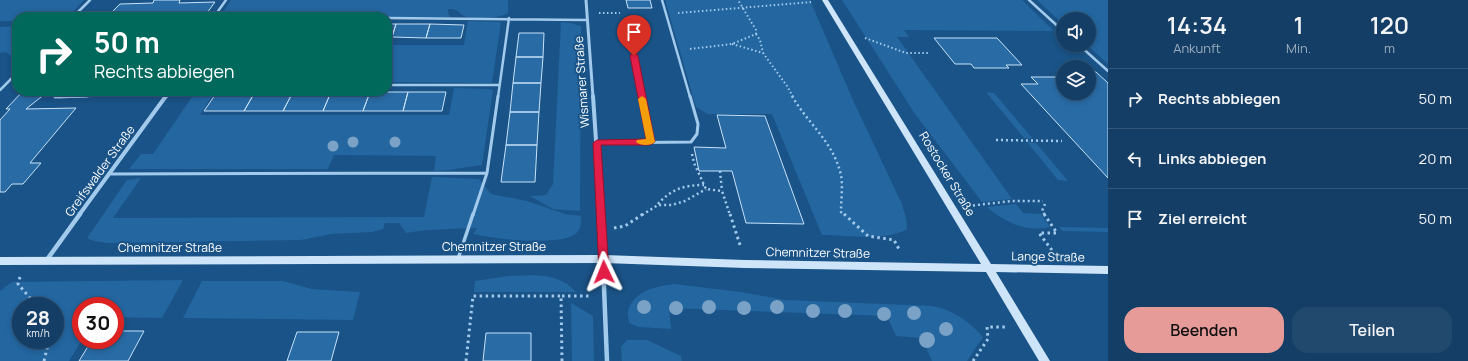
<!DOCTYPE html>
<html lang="de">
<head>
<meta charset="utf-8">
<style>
	:root { --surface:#143e65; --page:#21496e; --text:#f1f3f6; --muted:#9daebf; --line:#335779; --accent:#e69b98 }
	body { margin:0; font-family:Manrope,sans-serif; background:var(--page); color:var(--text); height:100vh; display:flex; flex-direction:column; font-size:15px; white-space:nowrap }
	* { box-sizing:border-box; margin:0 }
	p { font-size:13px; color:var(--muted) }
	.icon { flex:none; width:22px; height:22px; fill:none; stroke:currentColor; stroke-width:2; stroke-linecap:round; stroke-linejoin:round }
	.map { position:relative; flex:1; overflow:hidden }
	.side { display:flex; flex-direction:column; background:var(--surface); width:360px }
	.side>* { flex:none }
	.top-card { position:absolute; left:12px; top:12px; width:380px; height:84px; border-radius:16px; box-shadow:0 2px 6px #0003,0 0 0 1px var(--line); background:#00695c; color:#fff; overflow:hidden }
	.fabs { position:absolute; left:1056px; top:12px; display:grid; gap:8px }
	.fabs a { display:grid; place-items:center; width:40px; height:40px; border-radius:50%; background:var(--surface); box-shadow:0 2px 6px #0003,0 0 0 1px var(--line); font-size:20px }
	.speed { position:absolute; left:12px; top:297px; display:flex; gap:8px; font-size:20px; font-weight:700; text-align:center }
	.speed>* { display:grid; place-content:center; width:52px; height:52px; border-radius:50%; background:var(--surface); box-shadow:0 2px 6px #0003,0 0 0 1px var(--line); line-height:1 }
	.speed small { font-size:10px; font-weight:400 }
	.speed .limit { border:6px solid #d22; background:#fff; color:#111 }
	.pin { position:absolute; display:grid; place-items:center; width:34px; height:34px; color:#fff; margin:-41px -17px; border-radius:50% 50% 50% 0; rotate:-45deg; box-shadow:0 0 4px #0007 }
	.pin .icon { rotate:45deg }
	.me { position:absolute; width:44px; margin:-22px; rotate:358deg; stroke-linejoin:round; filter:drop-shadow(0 0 3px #0008) }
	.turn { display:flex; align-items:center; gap:14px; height:84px; padding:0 16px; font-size:18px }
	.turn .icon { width:52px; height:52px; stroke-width:2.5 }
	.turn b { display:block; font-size:28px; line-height:34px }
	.eta { display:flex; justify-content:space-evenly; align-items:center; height:68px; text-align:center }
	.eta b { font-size:24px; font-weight:600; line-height:28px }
	.button { display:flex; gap:8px; margin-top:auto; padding:8px 16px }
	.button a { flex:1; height:46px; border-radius:16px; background:var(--accent); color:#111; font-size:16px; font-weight:600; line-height:46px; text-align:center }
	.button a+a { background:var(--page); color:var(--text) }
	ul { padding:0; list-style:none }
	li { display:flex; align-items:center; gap:12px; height:60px; padding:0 16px; border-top:1px solid var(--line) }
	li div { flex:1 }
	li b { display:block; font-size:15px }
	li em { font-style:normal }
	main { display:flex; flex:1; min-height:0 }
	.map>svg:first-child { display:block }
</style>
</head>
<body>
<main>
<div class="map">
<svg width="1108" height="361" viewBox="0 0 1108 361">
	<rect width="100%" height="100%" fill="#1a5387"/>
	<path fill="#2366a0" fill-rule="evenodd" d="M0 0H84L68 17H17V21H0Z
		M231 0H508V13C501 18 476 19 467 17 459 15 459 8 448 9V13L450 17H220Z
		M665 0H810L852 98 901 202 906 217 907 229C885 242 847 235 822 235L772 114H707L696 107Z
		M842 0H1022L1054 31 904 30 909 37H897L1012 199 982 202 915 114Z
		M1037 0H1108V64L1087 45H1089V19H1063V24Z
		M468 21 501 22 492 83 387 82V45H464Z
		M561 22 570 23 581 26 580 211 553 209 530 196 546 195 553 184Z
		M17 26V60L6 52 0 53V27Z
		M454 88 489 89 493 90 482 165 449 170 434 171 436 156 334 155 328 169H129L141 154H153L196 91H215L200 115H449Z
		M986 92 994 93 1033 139 1024 138Z
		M1027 142 1036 143 1068 181 1058 180Z
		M432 177 479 179 491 194 527 201 565 214 581 216C581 223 581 231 574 235 554 246 496 239 473 234L477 228 426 230 406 233 399 223H385L383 229 372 232 331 234 301 240 108 243 94 241 87 238 127 180 141 178 113 218 424 217Z
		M1016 204 1023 213 1041 214 1050 227C1027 233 1004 222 987 207Z
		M1059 227 1108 228V232L1062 231Z
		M532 275C550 276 563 278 576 292H474L475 281 508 276Z
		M183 280 162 318 115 317V306H81L82 340 69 361H0V291L12 282ZM21 306H55V340H21Z
		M202 281H283L312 289 360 292 353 320 183 318Z
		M674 284 741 292 785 300 932 306C953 310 969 321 983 337L967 361H932L922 338 896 336 887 316 669 308 671 329 638 327 629 323C629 320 627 314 628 311 633 291 657 286 674 284Z
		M571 303 593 316 594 361H572Z
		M627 340H647L681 356 682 361H622L621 347Z"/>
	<path fill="#296ba5" stroke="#c7e2f9" d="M154 0H180L179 3 215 2 204 17H107L120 4 153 3Z
		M626 0H650L652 8H628Z
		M387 24H396L392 37H387Z
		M396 24H430L426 38 392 37Z
		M430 24 464 25 461 38H426Z
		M519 33H544L543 57H516Z
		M934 38H997L1022 65H1006L1009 68H974L971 64H955Z
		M516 57H543L541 83H513Z
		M1089 72H1096L1108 83V178L1021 84H1038L1031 77H1063V93H1089Z
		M513 83H541L539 112H510Z
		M23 91H61L58 94H45L26 109 76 108 30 163H41L23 184H12L5 192H0V120L10 109H6Z
		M217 92H255L244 111H204Z
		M255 92H293L283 111H244Z
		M293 92H331L323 111H283Z
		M331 92H370L363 111H323Z
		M370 92H408L403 111H363Z
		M408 92H446L442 111H403Z
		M510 112H539L537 145H506Z
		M717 115 765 116 804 224 746 223 732 171H699L694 147 726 148Z
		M506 145H537L535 182H501Z
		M115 331H144L128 361H79L92 340H115Z
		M297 332H339L331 361H287Z
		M486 333H531V361H483Z"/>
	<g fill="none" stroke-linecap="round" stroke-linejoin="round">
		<path stroke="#a2caec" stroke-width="2" stroke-dasharray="1.5 2.5" stroke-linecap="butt" d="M599 13H620
			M678 13 812 2
			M756 34 760 40 763 53
			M865 38 906 53H930
			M732 44 763 53 787 86 793 97
			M690 49 732 44 756 34V30L738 0"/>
		<path stroke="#a2caec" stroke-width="2.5" stroke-dasharray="2 3" stroke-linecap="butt" d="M792 96C808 124 833 141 841 175 843 186 841 200 841 212L845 215
			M996 140 1062 141
			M692 154 694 163 706 189 722 191 730 215
			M720 171 722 191
			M658 204C671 189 685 185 704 185
			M1045 204 1042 211 1045 215
			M968 206 1012 201H1043
			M642 215 658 205H672L685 201 706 189"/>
		<path stroke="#a2caec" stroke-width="3" stroke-dasharray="2.5 3.5" stroke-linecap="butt" d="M730 214 741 248
			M844 214 868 236 894 240 900 251
			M1044 214 1057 233H1039L1054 253
			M614 228 625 226 643 214
			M20 277 18 284 37 306
			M44 361 49 340
			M466 361 473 296H561
			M562 361 561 296H590
			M973 361 988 339 987 327H1005"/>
		<path stroke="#a2caec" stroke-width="2.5" d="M662 0 690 97
			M1029 0 1063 31
			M216 14 226 0
			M73 17 90 0
			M387 18 587 20
			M628 24 642 97
			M1079 45 1108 71
			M387 85H499
			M0 90 17 73
			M59 97 169 93
			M498 97 509 18"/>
		<path stroke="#a2caec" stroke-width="3" d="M641 96 650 142
			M55 97 87 96
			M597 143 691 142 697 134 698 124 690 96
			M111 174 487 173
			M473 215 487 173 498 96"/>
		<path stroke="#a2caec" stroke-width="3.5" d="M458 259 473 214"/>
		<path stroke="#a2caec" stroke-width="3" d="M586 0 593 97
			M215 17 216 14
			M166 97 170 91"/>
		<path stroke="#a2caec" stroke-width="4" d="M593 96 601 215
			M79 215 166 96"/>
		<path stroke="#a2caec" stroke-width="4.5" d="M601 214 607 361
			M46 261 80 214"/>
		<path fill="#cee4f9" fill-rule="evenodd" d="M822 0H828L991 264 1108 266V274L996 272 1050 361H1039L986 272 745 268 604 263 0 265V257L604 255 745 260 981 264Z"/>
	</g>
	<g fill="#79a2c6">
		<circle cx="353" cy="142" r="5.5"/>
		<circle cx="395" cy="142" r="5.5"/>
		<circle cx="333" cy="146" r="5.5"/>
		<circle cx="644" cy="307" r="7"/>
		<circle cx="709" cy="307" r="7"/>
		<circle cx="777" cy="307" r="7"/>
		<circle cx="676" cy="308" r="7"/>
		<circle cx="744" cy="308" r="7"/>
		<circle cx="813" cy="311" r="7"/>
		<circle cx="845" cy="311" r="7"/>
		<circle cx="914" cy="313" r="7"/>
		<circle cx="884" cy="314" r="7"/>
		<circle cx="946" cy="329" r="7"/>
		<circle cx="927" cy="340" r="8"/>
	</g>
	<path fill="#e11d48" stroke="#92132f" d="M631 54H637L638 56 655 142 650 145H601L609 272 608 275 604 276 600 275 599 272 593 143 597 140 646 139 630 56Z"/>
	<path fill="#f59e0b" d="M642 96 646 99 655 142C651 146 640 146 636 142L637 140 646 139 638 99Z"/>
	<g text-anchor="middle" stroke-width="4" stroke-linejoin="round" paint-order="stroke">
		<g font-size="12" fill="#fff" stroke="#1a5387">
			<text transform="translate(582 82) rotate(-94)" y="4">Wismarer Straße</text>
			<text transform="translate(100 171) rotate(-54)" y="4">Greifswalder Straße</text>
			<text transform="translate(947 174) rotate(59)" y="4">Rostocker Straße</text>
			<text x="494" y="251">Chemnitzer Straße</text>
			<text x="170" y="252">Chemnitzer Straße</text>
			<text transform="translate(818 253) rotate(1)" y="4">Chemnitzer Straße</text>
			<text transform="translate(1048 257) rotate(1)" y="4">Lange Straße</text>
		</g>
	</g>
</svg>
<div class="fabs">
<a><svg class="icon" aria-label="sound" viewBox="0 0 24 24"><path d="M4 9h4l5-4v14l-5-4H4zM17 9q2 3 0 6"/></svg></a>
<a><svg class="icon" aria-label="layers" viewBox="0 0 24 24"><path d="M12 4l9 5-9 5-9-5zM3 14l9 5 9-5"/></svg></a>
</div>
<div class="speed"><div>28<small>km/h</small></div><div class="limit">30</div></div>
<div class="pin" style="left:634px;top:56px;background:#d93025"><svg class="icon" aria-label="arrive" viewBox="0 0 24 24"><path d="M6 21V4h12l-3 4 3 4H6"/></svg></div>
<svg class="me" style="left:604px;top:272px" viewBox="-20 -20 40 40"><path d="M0-17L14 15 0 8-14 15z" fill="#e11d48" stroke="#fff" stroke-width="4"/></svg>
<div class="top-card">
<div class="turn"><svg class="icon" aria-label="right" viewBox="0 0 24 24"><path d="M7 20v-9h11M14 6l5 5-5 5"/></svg><div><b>50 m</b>Rechts abbiegen</div></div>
</div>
</div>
<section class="side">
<div class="eta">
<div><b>14:34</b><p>Ankunft</p></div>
<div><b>1</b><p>Min.</p></div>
<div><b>120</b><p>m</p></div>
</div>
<ul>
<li><svg class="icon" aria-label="right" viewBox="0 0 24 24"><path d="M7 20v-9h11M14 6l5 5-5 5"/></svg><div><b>Rechts abbiegen</b></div><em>50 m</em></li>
<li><svg class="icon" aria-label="left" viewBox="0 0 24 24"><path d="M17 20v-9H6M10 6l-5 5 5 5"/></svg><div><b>Links abbiegen</b></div><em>20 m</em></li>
<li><svg class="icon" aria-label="arrive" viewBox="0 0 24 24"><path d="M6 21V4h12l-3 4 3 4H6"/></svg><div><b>Ziel erreicht</b></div><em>50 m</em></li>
</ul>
<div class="button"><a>Beenden</a><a>Teilen</a></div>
</section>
</main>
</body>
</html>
